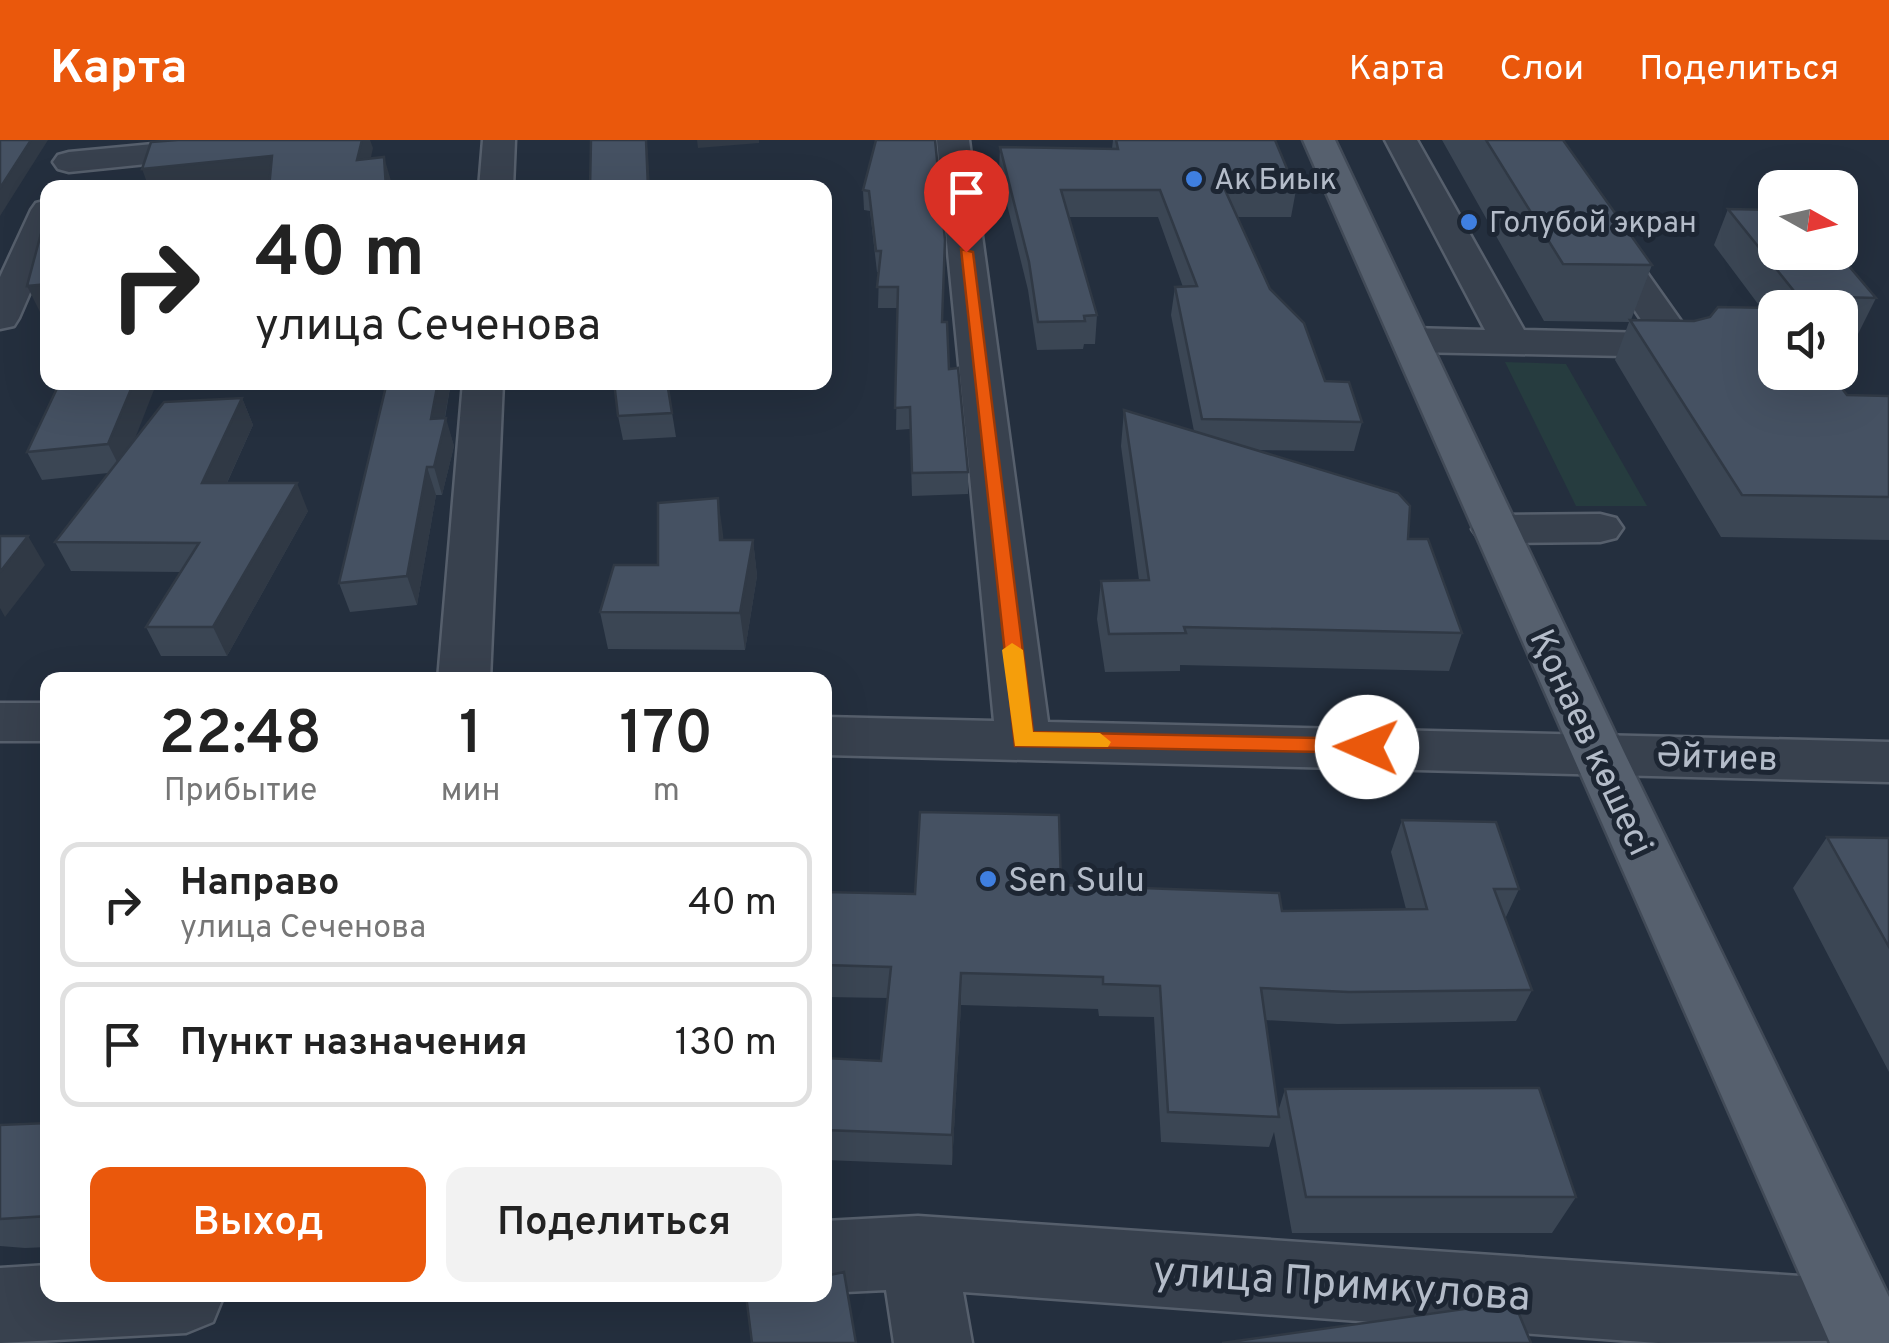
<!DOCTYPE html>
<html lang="ru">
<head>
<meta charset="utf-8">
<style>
	:root { --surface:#fff; --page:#f2f2f2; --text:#222; --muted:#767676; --line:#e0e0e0; --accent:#ea580c }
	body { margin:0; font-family:Overpass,sans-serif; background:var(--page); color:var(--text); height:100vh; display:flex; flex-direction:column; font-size:38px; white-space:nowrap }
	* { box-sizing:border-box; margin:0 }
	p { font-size:32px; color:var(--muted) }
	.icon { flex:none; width:55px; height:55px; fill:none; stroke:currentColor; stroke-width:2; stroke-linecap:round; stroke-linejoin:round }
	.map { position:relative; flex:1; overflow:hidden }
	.sheet { position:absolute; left:40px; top:532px; width:792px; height:630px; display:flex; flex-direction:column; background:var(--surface); border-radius:20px; box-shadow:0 10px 40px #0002 }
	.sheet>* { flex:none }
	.guide { position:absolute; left:40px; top:40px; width:792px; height:210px; border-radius:20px; box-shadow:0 10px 40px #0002; background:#fff; color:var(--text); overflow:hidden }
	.needle { width:65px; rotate:98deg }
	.controls { position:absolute; left:1758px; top:30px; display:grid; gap:20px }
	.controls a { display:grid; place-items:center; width:100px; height:100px; border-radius:20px; background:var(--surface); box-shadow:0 10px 40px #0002; font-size:50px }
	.pin { position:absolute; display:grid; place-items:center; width:85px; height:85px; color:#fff; margin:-102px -42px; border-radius:50% 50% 50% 0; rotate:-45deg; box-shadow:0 0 10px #0007 }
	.pin .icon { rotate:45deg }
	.me { position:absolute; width:110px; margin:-55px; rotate:271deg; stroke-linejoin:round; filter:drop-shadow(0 0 8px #0008) }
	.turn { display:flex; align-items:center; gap:35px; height:210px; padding:0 50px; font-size:45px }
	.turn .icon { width:130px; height:130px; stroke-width:2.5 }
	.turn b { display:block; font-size:70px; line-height:85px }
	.eta { display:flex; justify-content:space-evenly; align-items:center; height:170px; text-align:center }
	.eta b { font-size:60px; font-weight:600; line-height:70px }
	.action { display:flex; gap:20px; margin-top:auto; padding:20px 50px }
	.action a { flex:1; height:115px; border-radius:20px; background:var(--accent); color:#fff; font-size:40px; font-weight:600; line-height:115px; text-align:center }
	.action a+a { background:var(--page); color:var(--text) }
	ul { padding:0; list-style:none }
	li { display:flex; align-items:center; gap:30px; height:125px; margin:0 20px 15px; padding:0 30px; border:5px solid var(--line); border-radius:20px }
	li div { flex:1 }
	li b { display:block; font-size:38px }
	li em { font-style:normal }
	header { display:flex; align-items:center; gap:60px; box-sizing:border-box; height:140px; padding:0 50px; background:var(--accent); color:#fff }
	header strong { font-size:48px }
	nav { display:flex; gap:55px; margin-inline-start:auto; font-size:35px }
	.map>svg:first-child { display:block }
</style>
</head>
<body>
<header>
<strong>Карта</strong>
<nav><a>Карта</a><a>Слои</a><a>Поделиться</a></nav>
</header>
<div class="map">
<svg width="1889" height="1203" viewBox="0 0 1889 1203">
	<rect width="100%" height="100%" fill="#242f3e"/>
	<path fill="#263c3f" d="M1505 222 1566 224 1647 366H1576Z"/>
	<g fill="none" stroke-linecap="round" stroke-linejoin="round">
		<defs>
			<path id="minor" d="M195 0H307L302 7 291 9 69 32 58 29 53 22 58 15 69 12Z
				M483 0H515L513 48H479Z
				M937 0H969L1048 582 1889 602V642L825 615V577L994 581Z
				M1385 0H1417L1524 190 1650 193 1521 0H1553L1698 205 1692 213 1678 217 1411 212 1397 208 1391 200 1397 192 1411 188 1485 190Z
				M48 60V111L19 178 14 186 0 189V137L31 70 36 63Z
				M463 242H503L490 540H438Z
				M1600 374 1616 378 1623 388 1616 398 1600 402 1495 403 1479 399 1472 389 1479 379 1495 375Z
				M0 563H48V601H0Z
				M918 1076 1859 1140 1886 1152 1889 1200 1658 1203 963 1152 972 1203H894L886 1150 825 1153V1081Z
				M48 1125V1155H224L213 1182 186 1193 0 1203V1128Z"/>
			<path id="major" d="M1303 0H1335L1624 612 1889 1157V1203H1830Z"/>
		</defs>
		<use href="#minor" stroke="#565f6c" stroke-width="5"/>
		<use href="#major" stroke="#414a57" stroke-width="5"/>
		<use href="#minor" fill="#38414e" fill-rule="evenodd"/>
		<use href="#major" fill="#56606e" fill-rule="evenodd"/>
	</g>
	<path fill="#3b4654" d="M876 0 943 182 949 229 968 332V354L912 356 910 289 896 290 898 168H878L879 132H877L870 71 864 70 863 50Z
		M1113 0H1275L1296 50 1291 77H1237L1270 149 1325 241 1362 282 1354 311 1255 310 1408 399 1462 493 1449 531 1180 525V531L1105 532 1097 479 1101 441 1139 440 1121 306 1124 270 1194 291 1171 175 1175 147H1183L1158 77H1069L1097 175 1095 204H1084L1083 209 1037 210 1028 150 999 32 1000 7 1112 9Z
		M1442 0H1563L1652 125 1631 180 1694 181 1761 168 1714 105 1728 69 1876 158 1857 196 1840 195V168H1775L1847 255 1889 256V400L1721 397 1615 220 1629 182 1544 181Z
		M451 242 445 278 454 306 442 355H436L417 465 350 472 339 443Z
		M667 242 676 297 623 300 618 276Z
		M242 258 253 285 227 343 308 371 227 516H161L146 487 181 432 71 431 55 402 108 333 42 340 27 312 135 300Z
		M753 400 757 436 745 510 608 509 600 472 658 425Z
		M1402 680 1519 749 1505 779 1532 850 1516 881 1338 884 1265 880 1278 972 1285 949 1576 1057 1552 1093H1292L1274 992 1269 1007 1161 1002 1154 877 1099 876 1098 869 961 865 952 1025 825 1020V918L881 921 888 858 825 857V752L915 754 1061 745 1282 771 1406 769 1391 712Z
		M1827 697 1889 698V932L1793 748Z
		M48 983V1107L25 1108 0 1106V985Z"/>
	<path fill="#303945" d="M31 0H48L0 76V48Z
		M362 0H370L373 8 365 44 357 20Z
		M646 0 648 13 650 48H648Z
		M697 0H759V3L698 8Z
		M272 16 280 40 209 48H149L142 29Z
		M384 17 391 41V48H386Z
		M48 144V171L40 172 27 146Z
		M134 242H157L122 332 108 304Z
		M438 242H451L442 292 446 278 454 306 442 355 434 327 431 279Z
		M242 258 253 285 214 371 202 343Z
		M427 327 436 355 417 465 407 436Z
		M297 343 308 371 227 516 213 487Z
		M718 358 723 394 726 436 720 400Z
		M28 396 45 425 5 477 0 468V432Z
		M753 400 757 436 745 510 740 473Z
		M961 833V865L952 1025V995Z"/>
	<path fill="#455162" stroke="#303945" stroke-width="2.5" d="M0 0H31L0 48Z
		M178 0H362L357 20 384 17 386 48H269L272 16 142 29 151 2Z
		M591 0H646L648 48H590Z
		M876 0H935L945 100 942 182H947L949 229 958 228 968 332 912 333 910 267 895 268 898 147H877L881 111H876L869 51 863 50Z
		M1116 0H1275L1296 50H1225L1270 149 1304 183 1325 241 1349 242 1362 282 1202 279 1175 147 1197 146 1160 50H1061L1097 175 1084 176 1085 181 1038 182 1029 122 1000 7 1118 9Z
		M1486 0H1563L1652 125 1563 124Z
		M1728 69 1775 70V112H1837L1876 158 1798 156Z
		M47 71 48 144 27 146Z
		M1718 167 1775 168V232H1829L1847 255 1889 256V357L1742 355 1630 180 1694 181 1710 177Z
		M60 242H134L108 304 27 312Z
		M387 242H438L431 279 446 278 434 327H427L407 436 339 443Z
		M614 242H667L672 273 618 276Z
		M242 258 202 343H297L213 487H146L199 403 55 402 164 262Z
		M1124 270 1398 353 1410 366 1408 399H1428L1462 493 1184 487 1186 493 1109 494 1101 441 1149 440Z
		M718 358 720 400H753L740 473 600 472 614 425H658V363Z
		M0 396H28L0 432Z
		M920 672 1059 675 1061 745 1279 753 1282 771 1427 769 1402 680 1496 682 1519 749H1494L1532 850 1349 852 1261 848 1279 977 1168 972 1160 846 1103 844V837L961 833 952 995 825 990V918L881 921 891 827 825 825V752L915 754Z
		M1827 697 1889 698V807Z
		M1539 948 1576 1057H1306L1285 949Z
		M48 983V1076L0 1079V985Z
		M844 1132 856 1203H752L746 1155H825V1136Z
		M1514 1162 1531 1203H1222Z"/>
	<path fill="#ea580c" stroke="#983908" stroke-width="2.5" d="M961 109 973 112 1033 592 1367 599 1375 602 1378 607 1375 613 1015 606Z"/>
	<path fill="#f59e0b" d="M1012 503 1023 510 1033 592 1100 593 1111 602 1108 607 1015 606 1002 510Z"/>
	<g fill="#3f7fe0" stroke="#1d2633" stroke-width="4">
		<circle cx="1194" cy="39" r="10"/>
		<circle cx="1469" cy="82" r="10"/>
		<circle cx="988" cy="739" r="10"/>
	</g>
	<g text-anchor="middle" stroke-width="10" stroke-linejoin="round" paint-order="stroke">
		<g font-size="30" fill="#b4bcc9" stroke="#1d2633" text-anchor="start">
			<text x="1214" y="49">Ак Биык</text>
			<text x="1489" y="92">Голубой экран</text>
		</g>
		<g font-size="35" fill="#b4bcc9" stroke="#1d2633">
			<text transform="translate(1592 602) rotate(65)" y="12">Қонаев көшесі</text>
			<text transform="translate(1717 616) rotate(2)" y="12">Әйтиев</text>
		</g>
		<g font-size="35" fill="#b4bcc9" stroke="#1d2633" text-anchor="start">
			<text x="1008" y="751">Sen Sulu</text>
		</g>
		<g font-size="42" fill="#b4bcc9" stroke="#1d2633">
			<text transform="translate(1342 1142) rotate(4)" y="15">улица Примкулова</text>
		</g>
	</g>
</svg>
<div class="controls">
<a><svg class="needle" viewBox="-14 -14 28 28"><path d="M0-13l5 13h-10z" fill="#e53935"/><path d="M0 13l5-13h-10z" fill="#767676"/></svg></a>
<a><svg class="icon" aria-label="sound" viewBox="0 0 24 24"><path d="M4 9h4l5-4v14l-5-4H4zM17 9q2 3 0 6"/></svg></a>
</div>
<div class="pin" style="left:966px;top:112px;background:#d93025"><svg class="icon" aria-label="arrive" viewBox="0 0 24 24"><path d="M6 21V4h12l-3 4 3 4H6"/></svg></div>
<svg class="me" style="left:1367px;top:607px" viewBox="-20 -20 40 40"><circle r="19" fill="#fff"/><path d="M0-13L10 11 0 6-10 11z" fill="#ea580c"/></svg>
<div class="guide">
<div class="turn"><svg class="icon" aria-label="right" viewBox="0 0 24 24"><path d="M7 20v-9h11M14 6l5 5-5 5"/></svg><div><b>40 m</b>улица Сеченова</div></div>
</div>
<section class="sheet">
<div class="eta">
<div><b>22:48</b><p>Прибытие</p></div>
<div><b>1</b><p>мин</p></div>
<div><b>170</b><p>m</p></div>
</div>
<ul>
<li><svg class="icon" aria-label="right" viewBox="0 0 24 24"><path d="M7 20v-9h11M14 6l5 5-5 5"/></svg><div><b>Направо</b><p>улица Сеченова</p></div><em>40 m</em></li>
<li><svg class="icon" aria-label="arrive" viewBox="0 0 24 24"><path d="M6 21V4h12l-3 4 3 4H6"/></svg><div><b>Пункт назначения</b></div><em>130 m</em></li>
</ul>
<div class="action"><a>Выход</a><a>Поделиться</a></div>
</section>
</div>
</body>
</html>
